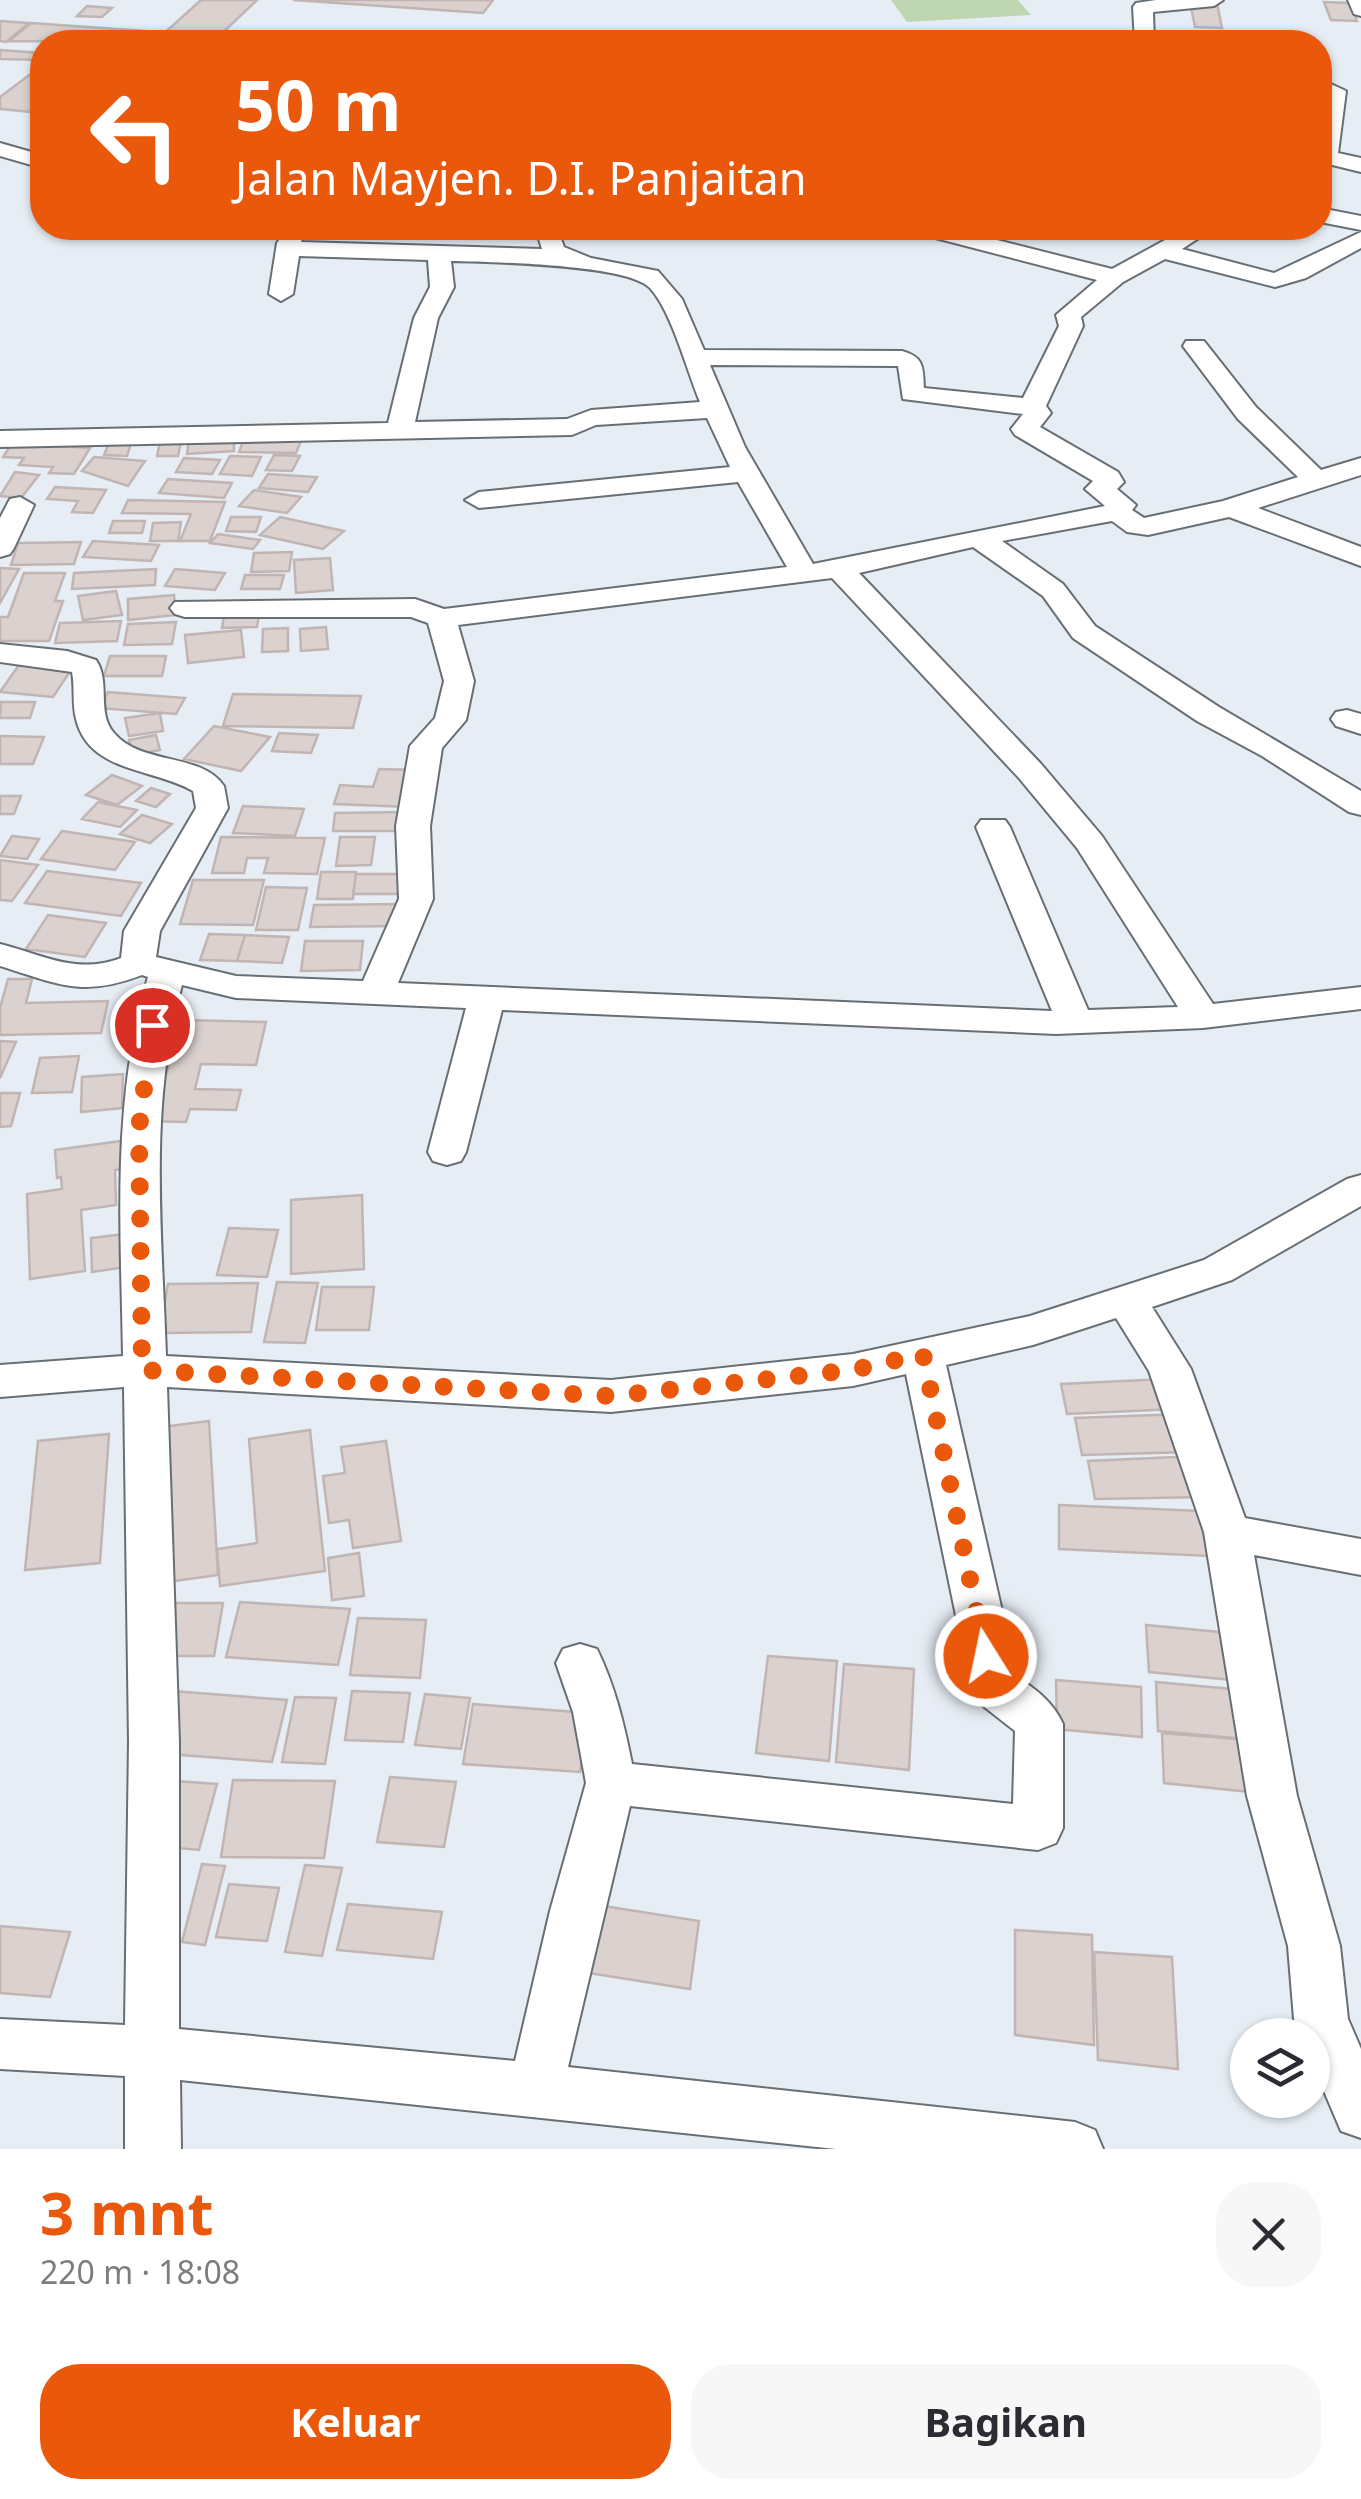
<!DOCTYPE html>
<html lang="id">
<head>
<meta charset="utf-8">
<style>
	:root { --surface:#fff; --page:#f7f7f7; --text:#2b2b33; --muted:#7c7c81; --accent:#ea580c }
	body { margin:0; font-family:"Noto Sans",sans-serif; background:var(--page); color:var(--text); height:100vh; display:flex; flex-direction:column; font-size:38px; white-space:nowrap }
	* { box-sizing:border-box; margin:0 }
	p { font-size:32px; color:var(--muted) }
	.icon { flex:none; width:55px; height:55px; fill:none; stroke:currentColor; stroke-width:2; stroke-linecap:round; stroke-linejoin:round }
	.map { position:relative; height:2149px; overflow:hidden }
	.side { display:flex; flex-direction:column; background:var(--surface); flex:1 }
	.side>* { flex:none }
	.banner { position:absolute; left:30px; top:30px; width:1302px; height:210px; border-radius:40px; box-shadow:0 2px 8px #0004; background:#ea580c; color:#fff; overflow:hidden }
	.buttons { position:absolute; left:1230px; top:2018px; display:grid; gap:20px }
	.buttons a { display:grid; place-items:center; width:100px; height:100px; border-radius:50%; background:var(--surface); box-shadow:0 2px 8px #0004; font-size:50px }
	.pin { position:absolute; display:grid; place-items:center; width:85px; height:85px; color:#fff; margin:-42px; border:5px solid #fff; border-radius:50%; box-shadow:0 2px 10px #0007 }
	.me { position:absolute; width:110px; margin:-55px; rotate:350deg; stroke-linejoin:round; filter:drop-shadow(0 0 8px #0008) }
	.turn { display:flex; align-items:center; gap:35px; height:210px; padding:0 40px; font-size:45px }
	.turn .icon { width:130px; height:130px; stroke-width:2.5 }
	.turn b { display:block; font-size:70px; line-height:85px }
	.round { display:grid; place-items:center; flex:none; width:105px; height:105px; border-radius:40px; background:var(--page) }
	.overview { display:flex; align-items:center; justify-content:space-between; height:170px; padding:0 40px }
	h1 { font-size:60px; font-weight:700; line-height:75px; color:var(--accent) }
	.cta { display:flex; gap:20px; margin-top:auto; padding:20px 40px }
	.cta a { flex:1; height:115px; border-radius:40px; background:var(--accent); color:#fff; font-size:40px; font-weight:700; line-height:115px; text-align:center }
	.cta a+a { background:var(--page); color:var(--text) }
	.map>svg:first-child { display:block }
</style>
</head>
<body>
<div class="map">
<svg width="1361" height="2149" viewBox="0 0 1361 2149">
	<rect width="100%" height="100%" fill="#e6edf4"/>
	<path fill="#bfd6b3" d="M891 0H1018L1031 15 907 22Z"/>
	<path fill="#dbd1ce" stroke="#c0b5b3" stroke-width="2.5" d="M201 0H257L214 41 160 37Z
		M293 0H493L483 13Z
		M1190 2 1217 3 1222 28 1195 27Z
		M1324 2 1350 3 1357 21 1331 20Z
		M87 6 112 8 102 17 77 16Z
		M0 21 29 23 6 42 0 41Z
		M31 23 160 32 149 42 9 41Z
		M275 32 297 39 287 42 254 40Z
		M0 50 42 53V60L0 59Z
		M40 67 42 113 0 109V97Z
		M182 437 178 456H157L161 438Z
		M234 437V451L187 454 189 440Z
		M244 439 301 441 296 453 239 452Z
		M110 440H132L127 456 104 455Z
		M12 443 90 448 74 474 49 473 53 467 19 465 24 458 3 457Z
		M274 455 300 456 292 471 266 470Z
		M230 456 261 457 252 476 220 474Z
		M94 457 145 461 128 486 82 471Z
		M184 458 220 460 212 474 176 472Z
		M15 472 39 475 21 498 0 496Z
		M268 474 317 477 308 492 259 488Z
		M168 479 232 483 224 498 159 493Z
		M55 487 106 490 93 513 72 512 78 501 47 499Z
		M254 490 301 497 287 513 239 506Z
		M128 500 225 502 210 541H180L191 514 122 513Z
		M231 517H261L256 532 226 531Z
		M280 517 344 531 323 549 260 535Z
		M113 521H145L142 533H109Z
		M181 522 178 541H150L153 523Z
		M218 534 260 540 253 549 210 543Z
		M93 541 159 545 151 561 83 557Z
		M81 542 74 564 11 565 18 543Z
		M292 552 289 571 251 572 254 553Z
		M330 558 333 590 296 593 294 560Z
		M0 568 19 569 0 603Z
		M156 569 155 585 72 589 74 573Z
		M175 569 225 573 215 590 165 586Z
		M24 573H65L55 601H63L49 641H0V617H8Z
		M245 575H284L280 589H241Z
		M116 591 122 615 83 620 78 596Z
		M174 595 176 615 128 620V599Z
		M259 615 257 627 222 628 224 616Z
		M121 621 117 641 55 643 60 623Z
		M176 622 172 644 124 645 128 624Z
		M326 627 328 649 301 651 300 629Z
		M288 628V651L262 652 263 629Z
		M241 630 244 657 188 663 185 635Z
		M110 656H166L162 676H104Z
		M21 662 73 667 53 697 0 692Z
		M108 692 185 698 176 714 98 708Z
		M233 694 361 696 353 728 223 726Z
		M1 702H35L30 718H0Z
		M160 713 163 731 129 736 125 718Z
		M214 726 270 737 241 771 184 759Z
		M279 733 318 735 311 753 272 751Z
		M156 735 160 750 133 755 129 740Z
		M0 736 44 737 33 764H0Z
		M379 769 419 770 409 807 334 804 340 785 373 787Z
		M112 775 142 786 117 805 86 795Z
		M151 788 170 794 156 807 136 801Z
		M0 796H21L14 814H0Z
		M98 802 137 810 120 827 82 819Z
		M243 806 304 809 295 836 233 833Z
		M403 812 401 831H333L335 813Z
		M142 815 172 824 150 843 120 834Z
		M62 831 135 842 115 870 41 859Z
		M12 836 39 839 27 859 0 856Z
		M221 837 325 838 317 874 264 873 268 858H247L244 873H212Z
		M340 837H375L371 865 336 866Z
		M0 860 38 865 12 901 0 900Z
		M47 871 141 883 121 916 25 903Z
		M321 872H356L353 899H317Z
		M356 874H412L410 894H353Z
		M193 880H264L253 925 180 924Z
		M266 887 307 888 298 930H256Z
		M401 904 399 926 310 927 314 905Z
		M48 915 106 923 85 957 26 949Z
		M209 934 245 935 237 961 200 960Z
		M245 935 289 937 282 963 237 961Z
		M305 941H363L360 970 301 971Z
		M8 979H32L26 1003 108 1001 101 1033 0 1035V1008Z
		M182 1020 266 1022 256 1065 201 1064 195 1089 241 1090 236 1110 190 1109 186 1122 145 1121 157 1106Z
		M0 1041 16 1042 0 1078Z
		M79 1056 72 1092 32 1093 40 1058Z
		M123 1074 122 1108 81 1112 82 1077Z
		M0 1093H20L11 1126 0 1127Z
		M121 1141 123 1169 115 1170 116 1205 81 1210 85 1271 30 1279 27 1194 62 1189 61 1177 57 1178 55 1150Z
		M362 1195 364 1269 291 1274V1200Z
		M229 1228 278 1230 267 1277 217 1275Z
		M125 1234 126 1267 92 1272 91 1238Z
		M277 1282 318 1283 305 1343 264 1342Z
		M258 1283 251 1332 159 1333 168 1284Z
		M322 1287H374L369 1330H316Z
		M1165 1379 1175 1409 1067 1414 1061 1384Z
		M1183 1414 1192 1452 1082 1455 1075 1418Z
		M209 1421 218 1575 160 1583 154 1428Z
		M310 1430 325 1571 220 1586 217 1549 257 1543 249 1439Z
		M109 1434 100 1563 25 1570 38 1441Z
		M386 1441 401 1541 353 1548 349 1520 329 1523 323 1476 345 1473 341 1447Z
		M1197 1456 1208 1497 1095 1499 1088 1461Z
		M1059 1505 1201 1511 1210 1556 1059 1549Z
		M359 1553 364 1596 332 1600 328 1558Z
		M240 1602 350 1609 338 1665 226 1657Z
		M170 1603H223L214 1656H159Z
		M358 1618 426 1620 420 1678 350 1675Z
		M1146 1625 1230 1633 1233 1680 1149 1672Z
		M768 1656 837 1661 829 1761 756 1753Z
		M844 1664 914 1669 909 1770 836 1762Z
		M1056 1680 1141 1687 1142 1737 1057 1729Z
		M1156 1682 1242 1690 1245 1739 1158 1731Z
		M173 1691 287 1700 272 1762 155 1753Z
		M352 1691 410 1693 403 1742 345 1740Z
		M425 1694 470 1698 461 1749 415 1745Z
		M295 1697 336 1698 325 1764 282 1762Z
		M473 1704 588 1713 580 1772 463 1764Z
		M1162 1733 1249 1740 1251 1792 1164 1783Z
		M390 1777 456 1782 444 1847 377 1842Z
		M233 1780 335 1781 324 1858 221 1857Z
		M175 1781 217 1784 199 1850 156 1846Z
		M202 1864 225 1866 205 1945 182 1942Z
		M305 1865 342 1868 322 1956 285 1952Z
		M229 1884 279 1888 267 1941 216 1937Z
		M348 1904 442 1912 433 1959 337 1950Z
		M591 1904 699 1921 690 1989 576 1971Z
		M0 1926 70 1932 50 1997 0 1993Z
		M1015 1930 1092 1935 1094 2045 1015 2035Z
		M1094 1952 1172 1957 1178 2069 1098 2060Z"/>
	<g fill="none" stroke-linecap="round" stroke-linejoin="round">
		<defs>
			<path id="street" d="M1156 0H1223L1214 6 1153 12 1154 42H1135L1133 7 1136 3Z
				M1348 0H1361V16L1354 14Z
				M1320 79 1346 91 1338 153 1361 158V172L1320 162 1325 94 1320 92Z
				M0 143 42 155V168L0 156Z
				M1320 208 1361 216V230L1320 222Z
				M287 228H307L301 242 542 249 538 236 542 228H564L560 236 564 247 591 258 658 271 682 299 704 350 902 351C924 357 923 367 924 388L1023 398 1059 326 1056 315 1097 280 916 233 913 228H949L1112 269 1187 228H1214L1182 249 1274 273 1361 232V248L1306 278 1275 287 1165 259 1123 282 1081 317 1083 326 1046 406 1051 413 1040 427 1118 472 1124 482 1117 489 1136 505 1132 510 1144 518 1223 501 1298 477 1238 419 1183 346 1186 341H1204L1256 407 1321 470 1361 458V475L1258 508 1361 547V566L1229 517 1148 535 1127 532 1112 521 1002 541 1063 584 1095 626 1219 707 1361 791V815L1349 812 1262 756 1197 721 1073 638 1043 596 973 547 859 573 1041 764 1102 836 1213 1004 1361 987V1009L1203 1028 1056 1034 502 1010 466 1152 461 1161 447 1165 433 1161 428 1152 466 1008 236 998 182 985C148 1106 162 1232 166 1356L611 1380 853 1354 1030 1316 1204 1260 1347 1179 1361 1175V1206L1232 1280 1152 1307 1191 1369 1245 1518 1361 1539V1575L1254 1555 1297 1796 1340 1946 1348 2019 1361 2049V2138L1341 2131 1312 2063V2035H1301L1294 2019 1288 1946 1247 1796 1204 1532 1149 1371 1116 1318 1033 1345 946 1365 1017 1677C1037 1690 1053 1702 1063 1724V1828L1056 1843 1038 1850 630 1806 568 2067 1075 2122 1095 2130 1103 2149H836L180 2080 181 2149H125V2076L0 2069V2019L125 2025 129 1742 124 1387 0 1397V1365L123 1356C121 1228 111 1101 148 977L142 975C82 998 58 984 0 966V944C44 955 76 975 121 958L124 931 196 808 193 791C154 768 89 773 76 719 72 704 75 687 72 672L0 662V644L67 651 96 660C111 682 96 713 114 733 142 766 201 752 224 786L228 808 160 931 156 957 236 976 363 981 399 899 396 826 410 746 435 718 444 681 428 623 411 617H185L175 614 170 608 175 602 415 599 444 609 787 567 738 482 479 508 465 500 479 492 730 467 707 418 596 425 572 435 0 447V431L388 423 414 318 430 287 428 260 299 256 293 294 281 301 269 294 277 243ZM451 261C488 262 628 264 650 288 672 312 687 371 700 402L591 410 567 419 415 422 438 318 454 287ZM710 365 898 366 903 399 1023 414 1011 429 1015 435 1093 481 1085 489 1105 506 813 564 745 447ZM832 578 1019 778 1077 848 1178 1007 1088 1010 1010 827 1005 820H981L976 827 1052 1011 398 983 433 899 430 826 442 748 466 720 474 681 458 625ZM906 1374 971 1688 978 1702 1015 1731 1013 1804 632 1764C624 1724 615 1686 597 1649L580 1644 563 1649 556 1663 573 1712 586 1783 550 1911 515 2061 179 2029V1742L167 1387 611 1412 853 1386Z
				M20 497 34 505 14 548 10 554 0 557V518L10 499Z
				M1347 710 1361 714V734L1336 726 1331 719 1336 712Z"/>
		</defs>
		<use href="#street" stroke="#686f74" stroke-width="4"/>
		<use href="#street" fill="#fff" fill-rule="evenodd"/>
	</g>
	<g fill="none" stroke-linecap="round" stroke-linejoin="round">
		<path stroke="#ea580c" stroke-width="18" stroke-dasharray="0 32.4" d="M152 1025 139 1129 142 1370 611 1396 853 1370 923 1354 986 1656"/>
	</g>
</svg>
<div class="buttons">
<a><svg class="icon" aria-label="layers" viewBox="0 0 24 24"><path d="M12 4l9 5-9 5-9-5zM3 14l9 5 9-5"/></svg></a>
</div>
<div class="pin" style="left:152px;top:1025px;background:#d93025"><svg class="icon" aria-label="arrive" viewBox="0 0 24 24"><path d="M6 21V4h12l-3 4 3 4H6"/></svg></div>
<svg class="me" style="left:986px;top:1656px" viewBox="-20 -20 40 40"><circle r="17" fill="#ea580c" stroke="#fff" stroke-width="3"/><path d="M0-11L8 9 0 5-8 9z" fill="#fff"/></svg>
<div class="banner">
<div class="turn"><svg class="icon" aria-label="left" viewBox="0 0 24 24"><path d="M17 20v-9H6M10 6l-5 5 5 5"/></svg><div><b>50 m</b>Jalan Mayjen. D.I. Panjaitan</div></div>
</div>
</div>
<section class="side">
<div class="overview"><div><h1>3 mnt</h1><p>220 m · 18:08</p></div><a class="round"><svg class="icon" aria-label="close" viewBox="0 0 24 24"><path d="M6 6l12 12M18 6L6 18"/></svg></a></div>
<div class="cta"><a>Keluar</a><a>Bagikan</a></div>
</section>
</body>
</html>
